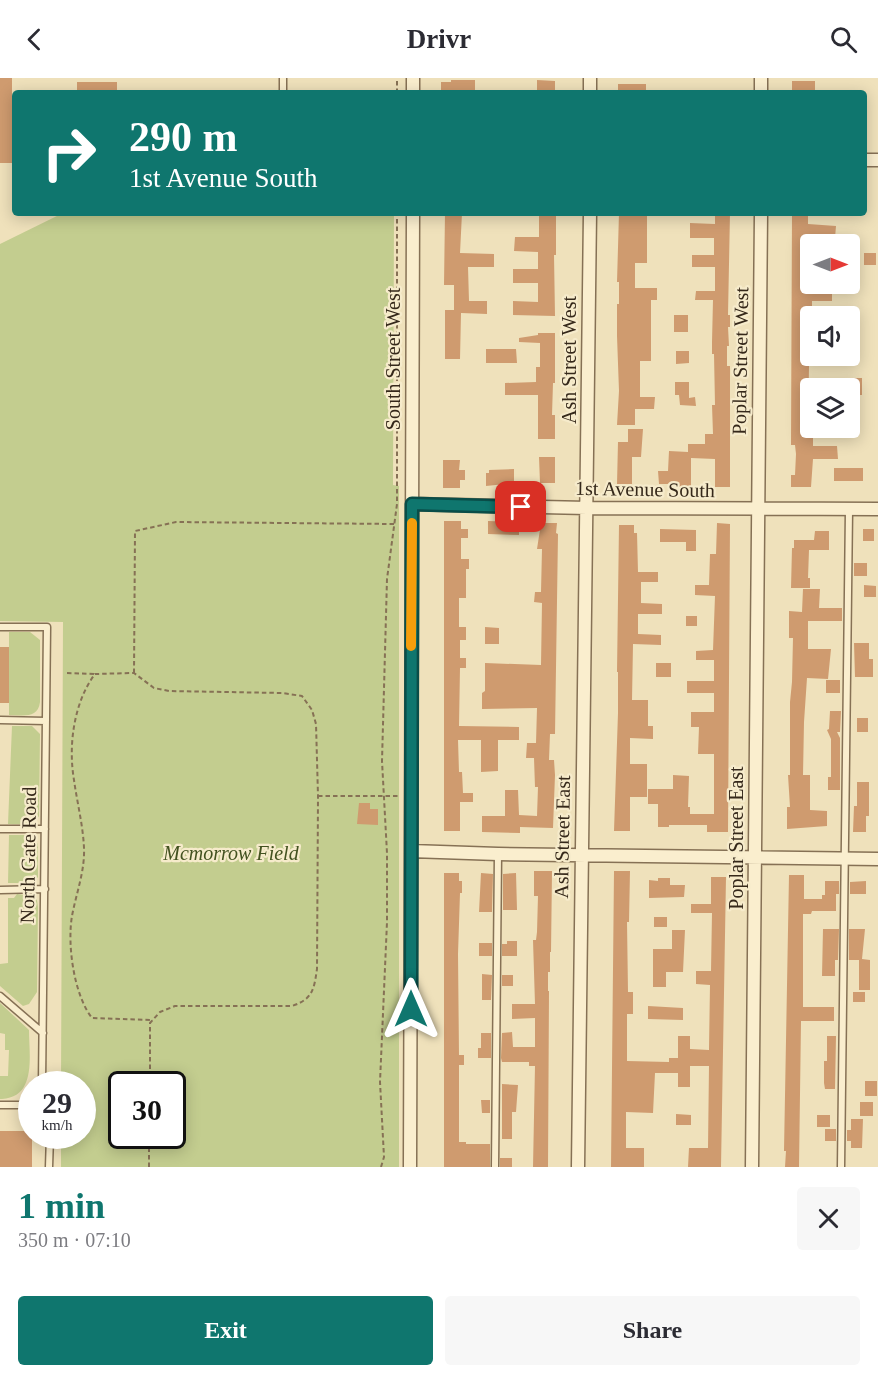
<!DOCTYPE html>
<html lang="en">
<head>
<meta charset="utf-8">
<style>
	:root { --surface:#fff; --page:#f7f7f7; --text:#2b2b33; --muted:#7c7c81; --accent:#0f766e }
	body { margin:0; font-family:Georgia,serif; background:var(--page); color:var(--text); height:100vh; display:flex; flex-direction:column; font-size:22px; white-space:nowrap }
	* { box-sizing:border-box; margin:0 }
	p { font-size:20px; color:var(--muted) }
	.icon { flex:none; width:33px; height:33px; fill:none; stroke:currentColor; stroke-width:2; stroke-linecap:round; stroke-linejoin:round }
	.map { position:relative; height:1089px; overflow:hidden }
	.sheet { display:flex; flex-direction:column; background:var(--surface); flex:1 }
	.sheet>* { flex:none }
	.top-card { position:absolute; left:12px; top:12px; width:855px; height:126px; border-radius:6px; box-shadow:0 3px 15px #0003; background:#0f766e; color:#fff; overflow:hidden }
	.needle { width:39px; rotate:90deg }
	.controls { position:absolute; left:800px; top:156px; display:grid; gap:12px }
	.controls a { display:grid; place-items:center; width:60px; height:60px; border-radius:6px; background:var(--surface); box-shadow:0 3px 15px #0003; font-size:30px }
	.speed { position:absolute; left:18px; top:993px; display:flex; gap:12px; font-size:30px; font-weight:700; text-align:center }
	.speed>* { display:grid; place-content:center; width:78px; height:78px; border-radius:50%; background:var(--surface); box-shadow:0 3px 15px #0003; line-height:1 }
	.speed small { font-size:15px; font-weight:400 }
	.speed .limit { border:3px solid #111; border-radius:9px; background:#fff; color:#111 }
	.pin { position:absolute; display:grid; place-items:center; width:51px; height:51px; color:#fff; margin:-26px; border-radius:12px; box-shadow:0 3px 9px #0006 }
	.me { position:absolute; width:66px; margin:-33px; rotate:0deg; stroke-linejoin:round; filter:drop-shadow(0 0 4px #0008) }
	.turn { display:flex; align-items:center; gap:21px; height:126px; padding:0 18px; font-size:27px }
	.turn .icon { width:78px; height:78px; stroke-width:2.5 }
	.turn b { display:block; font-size:42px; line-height:51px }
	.round { display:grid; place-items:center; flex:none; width:63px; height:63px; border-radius:6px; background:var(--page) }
	.headline { display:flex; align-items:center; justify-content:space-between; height:102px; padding:0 18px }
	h1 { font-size:36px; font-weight:700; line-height:45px; color:var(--accent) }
	.action { display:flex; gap:12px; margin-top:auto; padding:12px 18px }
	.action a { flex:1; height:69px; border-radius:6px; background:var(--accent); color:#fff; font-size:24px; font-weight:700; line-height:69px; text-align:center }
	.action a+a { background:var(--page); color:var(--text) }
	header { display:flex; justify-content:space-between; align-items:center; height:78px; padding:0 18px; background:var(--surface); font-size:27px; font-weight:700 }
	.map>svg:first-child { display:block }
</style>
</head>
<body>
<header><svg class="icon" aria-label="back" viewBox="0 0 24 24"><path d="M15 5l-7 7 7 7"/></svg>Drivr<svg class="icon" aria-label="search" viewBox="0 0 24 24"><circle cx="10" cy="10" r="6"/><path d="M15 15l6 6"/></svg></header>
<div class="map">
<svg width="878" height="1089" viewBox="0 0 878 1089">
	<rect width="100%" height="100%" fill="#efe1bb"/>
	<path fill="#c3cd8f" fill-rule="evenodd" d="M63 135H394L393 407 399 408V1089H61V1058H82V1006H61L63 544 0 543V166ZM122 1006H172V1058H122Z
		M9 554H30L40 562V624C38 641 23 637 9 637Z
		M12 648H32L40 656 39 738C32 749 20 746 8 746Z
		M9 757H30L38 766V799L33 805H8Z
		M17 816 33 818 37 822 38 829 37 914 29 926 23 928 0 908V886L8 885V820H14Z
		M0 925 29 952C29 977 37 1019 2 1021H0V998H8L9 972H5V956L0 955Z"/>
	<path fill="#cf9b6f" d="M0 0H12V24H15V85H0Z
		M451 2H475V15H441V4H451Z
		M537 2 555 3V15H537Z
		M792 3H815V15H792Z
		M77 4H117V15H77Z
		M618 6H646V15H618Z
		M445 135H462L460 175 494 176V189H468L469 223H487V236L461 235 460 281H445V232H454V207H444Z
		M539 135H556V177H554L555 238 513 237V223L538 224V205H513V191H538V174L514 173 515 159H539Z
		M619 135H647V185H635V210H657V222H651V283H640V319H655L654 331H635V347H617L619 313 617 258V226H619V204H617Z
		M715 135H730L728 237H730V249H728L729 268H727V288H730V409H715V381L691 380V409H678V406H659L658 393H668L669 373 688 374V366H705V356H713L712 327H715L714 276H712V264L713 222H695L696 213H715V189H692V177H714V160H690V145L715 146Z
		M792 135H808V146L836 148 835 160H810V182H808V210H832V223H812V238H810V250H807V288H809L808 351H813V368H837L838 381H813L811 409H791V397H795L796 376 795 367H791Z
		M864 175H876V187H864Z
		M674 237H688V254H674Z
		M538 255H555V305H553L552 337H555V361H538V317H505V305L536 304V289H540V265L519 264V260L538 257Z
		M486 271H516L517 285H486Z
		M676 273H689V285L676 286Z
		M851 300H862V317H851Z
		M675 304H689V320L695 319 696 328 680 327 679 317H675Z
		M628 351H643L641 379H632V406H617L618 364H628Z
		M539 379H555V405H540Z
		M443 382H460L459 392H465V402H460V410H443Z
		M834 390H863V403H834Z
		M514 391V405L486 408V395H489V392Z
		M444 443H461V451H468V460H461V481H469V491H466V520H459V549H466V562H460V580H466V590H460L459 648 519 649V662H498V693L481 694V662H458L459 694H462L463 715H473V724H460V753H444Z
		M488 443 519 444V457L488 456Z
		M541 445H557L556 455 558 456 555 656H550L549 682H554L555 697 553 750 520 749V755L482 754V738H505V712H518L519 737 537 738 538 709H535L534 680H526L527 665H536L537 630 482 631V615L485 613V585L541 587 542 525 534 524 535 514H541L542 471H537Z
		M717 445 730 446 728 754H707V747H669V749H658V726H648V711H673V697L689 698 688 729H690V736H714V676H698L699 649H691V634H714V615H687V603H714V582H696V573L713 572 715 518 695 517V507H709L710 476H716Z
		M619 447H634V455H637L638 494H658V504H641V525L662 526V536H638V556L661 557V567L633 566 632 622H648V648H653V661L630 660V686H647V719H630V753H614L618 635V594H617Z
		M660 451 696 452V473H686V464H660Z
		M863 451H874V463H863Z
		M815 453H829V472H809L808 500H810V510H791L792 470H794V462H814Z
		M854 485H867V498H854Z
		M864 507 876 508V519H864Z
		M803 511H820L819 530H842V543H808V571H831L828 601 807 600 804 644 803 697H810V732L827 733V748L787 751V729H790L788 697H790V624L792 604 793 560H789V533L802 534Z
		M686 538H697V548H686Z
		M485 549 499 550V566H485Z
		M854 565H869V581H873V599H855Z
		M0 569H9V625H0Z
		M656 585H671V599H656Z
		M826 602H840V615H826Z
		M830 633H841L840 654H837L840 660V712H828V699H831V661L827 652 829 651Z
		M857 640H868V654H857Z
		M857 704H869V738H866V754H853L854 728H857Z
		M359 725H370V731H378V747L357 746Z
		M534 793H552L551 874H550V894H548V913H549L548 1089H533L535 988H529V984H502L501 980 502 955 512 954 513 969H535V940L512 941V926H535L533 862H536L537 854 538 818H534Z
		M614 793H630L629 844H627L628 914H633V936H627V983L669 984V980H678V958H690V971L709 972 710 907 696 906V893H711L712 835H691V826H711V799H726L721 1089H688L689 1070H708L709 988H690V1009H678V995H655L653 1035 626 1034V1070H644V1089H611Z
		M444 795H459V803H462V815H460L458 876 459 977H464V987H459V1064H466V1066H490V1089H444Z
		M481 795 493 796 492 834H479Z
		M516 795 517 832H503V796Z
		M789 797H804V821H822V817H825V803H839V816H836V833H812L811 836H803V929H834V943H801L799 1089H785L786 1073H784Z
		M658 800H670V807H685L684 819 649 820V802L658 803Z
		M866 803V816H850V804Z
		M654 839H667V849H654Z
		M823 851H839L838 882H835V898H822Z
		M849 851H865L862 881 870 882V912H859V882H849Z
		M672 852H685L683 894H666V909H653V871H672Z
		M507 863H517V878H502V866H507Z
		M479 865H492V878H479Z
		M482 896 492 897 491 922H482Z
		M502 897H513V908H502Z
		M853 914H865V924H853Z
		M648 928 683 930V942L648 941Z
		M481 955H491V980H478V970H481Z
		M827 958H836L835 1011H825L824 1005V983H827Z
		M865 1003H877V1018H865Z
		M502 1006 518 1007 516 1034H512V1061H502Z
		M481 1022H490V1035H482Z
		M860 1024H873V1038H860Z
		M676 1036 691 1037V1047H676Z
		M817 1037H830V1049H817Z
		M851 1041H863L862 1070H851V1063H847V1052H851Z
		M825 1051H836V1063H825Z
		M0 1053H32V1089H0Z
		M500 1080H512V1089H500Z"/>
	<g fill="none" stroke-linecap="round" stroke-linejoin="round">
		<defs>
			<path id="service" d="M283 15V0
				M0 549H47L42 1006
				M0 642 46 643
				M0 751H45
				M0 812 45 811
				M0 918 43 955
				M0 1027H32
				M49 1089 50 1058
				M495 1089 498 776
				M841 1089 849 432"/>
			<path id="minor" d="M590 0V15
				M761 0V15
				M413 15V0
				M864 82H878
				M412 426 587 430 878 431
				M411 773 498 776 878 781
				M410 1089 413 135
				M578 1089 590 135
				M752 1089 761 135"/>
		</defs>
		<use href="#service" stroke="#867155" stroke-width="9"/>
		<use href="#minor" stroke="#867155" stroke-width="15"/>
		<path stroke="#867155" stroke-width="2" stroke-dasharray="4.5 3" stroke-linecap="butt" d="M397 15V0
			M67 595 95 596
			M134 595 135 453 176 444 394 446
			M318 718H399
			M150 1006V945L160 934 175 928H292C313 921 314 911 317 891L318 718 316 646 312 632 302 618 282 615 169 613 154 610 134 595 95 596C74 624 68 667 74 702 77 724 83 747 84 770 85 793 76 816 72 838 67 867 74 917 92 940L153 942
			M149 1089V1058
			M381 1089 384 1079 380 1004 387 844V775L382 683 387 501 397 426V135"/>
		<use href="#service" stroke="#faeece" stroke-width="6"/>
		<use href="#minor" stroke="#faeece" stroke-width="12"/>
	</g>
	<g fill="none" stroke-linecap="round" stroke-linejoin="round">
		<defs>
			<path id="route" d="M411 931 412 426 521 429"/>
		</defs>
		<use href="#route" stroke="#0a4d48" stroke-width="15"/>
		<use href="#route" stroke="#0f766e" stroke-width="10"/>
		<path stroke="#f59e0b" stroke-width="10" d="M411 568 412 445"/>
	</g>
	<g text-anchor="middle" stroke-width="4.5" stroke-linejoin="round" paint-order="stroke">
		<g font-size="20" fill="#35281a" stroke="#f6ebcb">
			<text transform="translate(393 281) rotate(-90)" y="7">South Street West</text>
			<text transform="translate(569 282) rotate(-90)" y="7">Ash Street West</text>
			<text transform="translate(740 283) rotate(-89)" y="7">Poplar Street West</text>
			<text transform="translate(645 411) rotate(1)" y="7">1st Avenue South</text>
			<text transform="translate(562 759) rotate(-89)" y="7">Ash Street East</text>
			<text transform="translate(736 760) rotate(-90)" y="7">Poplar Street East</text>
			<text transform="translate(28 777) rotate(-89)" y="7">North Gate Road</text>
		</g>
		<g font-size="20" font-style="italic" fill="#435220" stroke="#f6ebcb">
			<text x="231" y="782">Mcmorrow Field</text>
		</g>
	</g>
</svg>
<div class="controls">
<a><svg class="needle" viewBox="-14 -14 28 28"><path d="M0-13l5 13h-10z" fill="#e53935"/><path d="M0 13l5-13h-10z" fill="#7c7c81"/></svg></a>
<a><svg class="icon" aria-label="sound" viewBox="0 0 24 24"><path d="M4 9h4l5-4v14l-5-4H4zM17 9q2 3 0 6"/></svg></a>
<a><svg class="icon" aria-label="layers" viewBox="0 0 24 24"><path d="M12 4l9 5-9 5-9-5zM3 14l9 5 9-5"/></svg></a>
</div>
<div class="speed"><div>29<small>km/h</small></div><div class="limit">30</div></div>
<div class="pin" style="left:521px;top:429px;background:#d93025"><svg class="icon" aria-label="arrive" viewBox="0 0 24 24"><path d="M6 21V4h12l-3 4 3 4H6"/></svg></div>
<svg class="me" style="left:411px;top:931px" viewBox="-20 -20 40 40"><path d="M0-17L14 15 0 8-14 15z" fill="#0f766e" stroke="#fff" stroke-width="4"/></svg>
<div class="top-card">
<div class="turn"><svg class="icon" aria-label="right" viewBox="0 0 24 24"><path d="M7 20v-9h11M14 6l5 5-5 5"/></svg><div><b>290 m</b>1st Avenue South</div></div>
</div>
</div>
<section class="sheet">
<div class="headline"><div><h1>1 min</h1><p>350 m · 07:10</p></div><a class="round"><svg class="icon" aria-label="close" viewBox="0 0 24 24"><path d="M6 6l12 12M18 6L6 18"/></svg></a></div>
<div class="action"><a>Exit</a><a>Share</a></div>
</section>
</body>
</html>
